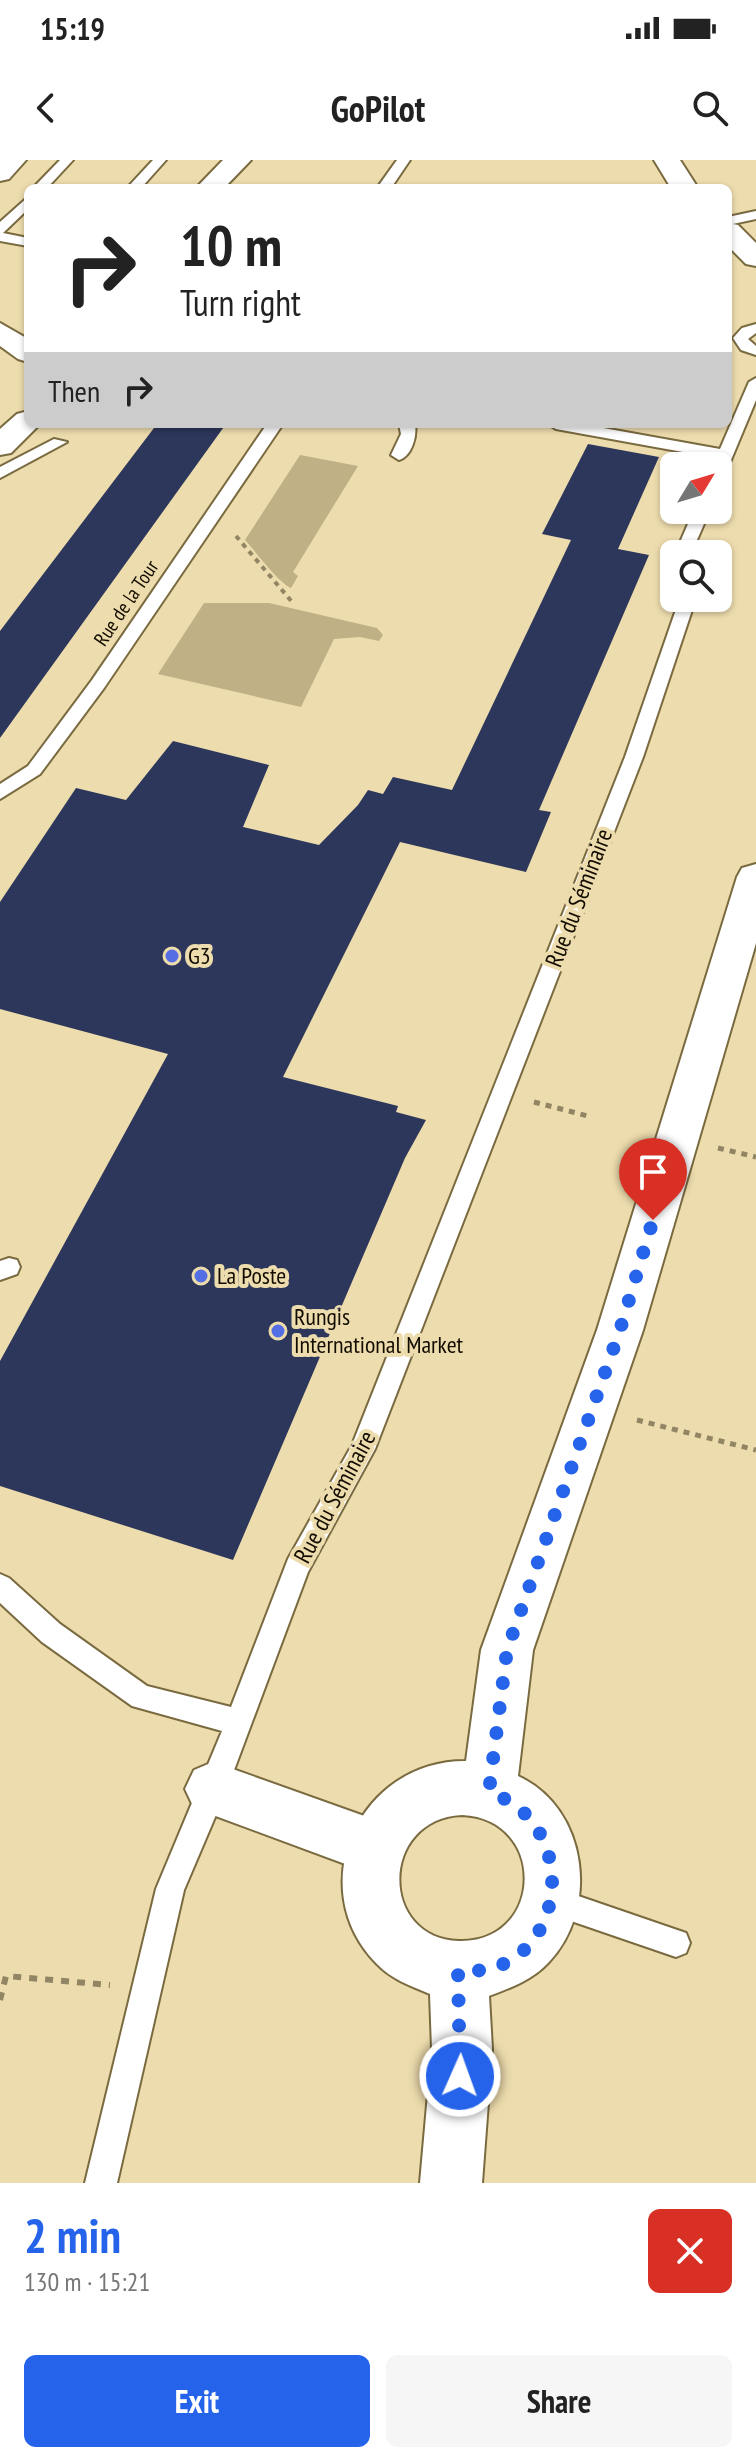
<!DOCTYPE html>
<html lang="en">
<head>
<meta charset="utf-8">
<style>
	:root { --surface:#fff; --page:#f6f6f6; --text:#222; --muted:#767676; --accent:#2563eb }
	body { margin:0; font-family:"PT Sans Narrow",sans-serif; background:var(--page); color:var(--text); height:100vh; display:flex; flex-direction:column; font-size:30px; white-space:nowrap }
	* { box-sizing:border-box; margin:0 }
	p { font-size:26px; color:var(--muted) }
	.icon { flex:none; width:44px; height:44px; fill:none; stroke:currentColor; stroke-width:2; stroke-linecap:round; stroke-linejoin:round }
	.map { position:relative; height:2023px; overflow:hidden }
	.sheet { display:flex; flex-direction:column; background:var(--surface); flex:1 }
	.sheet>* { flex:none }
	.banner { position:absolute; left:24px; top:24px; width:708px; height:244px; border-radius:12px; box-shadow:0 2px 6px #0004; background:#fff; color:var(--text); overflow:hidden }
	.needle { width:52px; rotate:52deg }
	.tools { position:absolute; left:660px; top:292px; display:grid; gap:16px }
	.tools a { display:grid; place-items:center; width:72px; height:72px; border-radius:12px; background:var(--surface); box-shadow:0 2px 6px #0004; font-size:40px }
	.pin { position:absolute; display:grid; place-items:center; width:68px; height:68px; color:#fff; margin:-82px -34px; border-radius:50% 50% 50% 0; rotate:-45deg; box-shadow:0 0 8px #0007 }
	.pin .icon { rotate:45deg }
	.me { position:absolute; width:88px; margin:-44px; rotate:2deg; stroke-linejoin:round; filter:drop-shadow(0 0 6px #0008) }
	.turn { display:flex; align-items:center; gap:28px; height:168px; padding:0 24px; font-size:36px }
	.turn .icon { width:104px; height:104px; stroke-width:2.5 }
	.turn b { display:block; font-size:56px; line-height:68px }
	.then { display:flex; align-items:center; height:76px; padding:0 24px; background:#0003; gap:16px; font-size:30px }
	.round { display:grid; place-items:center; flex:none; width:84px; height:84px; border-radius:12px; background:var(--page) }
	.head { display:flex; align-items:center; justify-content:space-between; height:136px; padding:0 24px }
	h1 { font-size:48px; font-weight:800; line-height:60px; color:var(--accent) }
	.action { display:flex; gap:16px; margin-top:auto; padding:16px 24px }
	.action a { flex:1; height:92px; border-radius:12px; background:var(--accent); color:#fff; font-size:32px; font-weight:800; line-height:92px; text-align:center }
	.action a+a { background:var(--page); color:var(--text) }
	.status { display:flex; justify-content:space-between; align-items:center; height:56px; padding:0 40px; background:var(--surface); direction:ltr }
	.status svg { height:22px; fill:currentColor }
	header { display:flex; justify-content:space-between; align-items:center; height:104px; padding:0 24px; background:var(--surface); font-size:36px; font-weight:800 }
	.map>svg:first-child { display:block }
</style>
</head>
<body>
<div class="status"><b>15:19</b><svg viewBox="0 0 49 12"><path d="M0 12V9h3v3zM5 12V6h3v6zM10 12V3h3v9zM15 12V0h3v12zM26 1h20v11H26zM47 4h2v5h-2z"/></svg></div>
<header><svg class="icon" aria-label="back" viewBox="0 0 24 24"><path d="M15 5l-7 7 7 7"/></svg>GoPilot<svg class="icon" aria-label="search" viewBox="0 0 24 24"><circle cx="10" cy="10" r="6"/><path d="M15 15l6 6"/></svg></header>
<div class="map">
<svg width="756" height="2023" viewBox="0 0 756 2023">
	<rect width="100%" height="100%" fill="#eddcad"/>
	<path fill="#c0b085" d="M300 295 358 306 293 412 298 416 291 428C277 421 257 393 245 380Z
		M204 443H269L377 468 383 475 379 481 360 477 334 479 301 547 158 514Z"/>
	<path fill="#2d375b" d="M157 264H226L0 578V471Z
		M588 284 659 297 618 389 649 395 539 650 551 652 526 712 400 682 283 917 398 946 396 952 426 960 405 998 233 1400 0 1326V1201L168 894 0 849V742L76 628 126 640 173 581 269 605 243 667 319 685 358 645 368 630 383 634 393 617 452 630 571 380 542 374Z"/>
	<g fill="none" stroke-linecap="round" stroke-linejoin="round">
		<defs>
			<path id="service" d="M60 0H73L47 28H33Z
				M153 0H166L141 28H127Z
				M397 0H410L391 28H377Z
				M28 37V49L3 73 28 78V86L0 81V62Z
				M756 51V59L728 65V57Z
				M756 164V173L748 179 756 186V195L741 190 733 178 742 168Z
				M756 218V240L726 312 718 317V306H713L716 298 556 269 548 264H581L720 289 749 222Z
				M267 264H283L104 528 40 614 0 639V624L28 606 92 520Z
				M399 264H415C417 276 412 296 399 300L391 295 401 274Z
				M54 279 67 282 0 318V307Z
				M694 350H710L697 380V394H681V380Z
				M680 438H696L643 597 375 1289 308 1412 227 1629 184 1730 117 2023H85L156 1729 222 1571 132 1546 42 1482 0 1443V1414L9 1418 60 1464 147 1526 231 1547 288 1399 352 1285 625 597Z
				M9 1098 17 1100 20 1107 17 1114 0 1120V1101Z
				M552 1727 686 1773 690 1783 686 1793 676 1797 542 1751 538 1741 542 1731Z"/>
			<path id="minor" d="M0 0H26L9 19 0 21Z
				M223 0H251L224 28H196Z
				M0 163 28 179V202L18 199 0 186Z
				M28 251V264H40L11 293 0 295V269L17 254Z
				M213 1602 395 1667 403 1687 395 1707 375 1715 194 1648 185 1629 194 1610Z"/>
			<path id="secondary" d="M654 0H680L698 28H671Z
				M728 63 738 65 756 83V106L746 104 728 86Z
				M756 704V783L643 1170 533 1490 518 1616C588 1648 600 1749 548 1803 532 1820 510 1828 489 1836L492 1889 482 2023H420L432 1889 430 1834C411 1826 391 1819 377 1804 301 1727 360 1600 466 1601L481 1490 597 1170 737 717 742 708ZM462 1655C548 1659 544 1783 459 1781 379 1779 379 1659 462 1655Z"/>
		</defs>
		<use href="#service" stroke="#7a6a40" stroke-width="4"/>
		<use href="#minor" stroke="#7a6a40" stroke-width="4"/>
		<use href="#secondary" stroke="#7a6a40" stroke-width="4"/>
		<path stroke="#918564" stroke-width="4" stroke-dasharray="5 5" stroke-linecap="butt" d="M236 376 293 443"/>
		<path stroke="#918564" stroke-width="5" stroke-dasharray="6 6" stroke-linecap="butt" d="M534 942 588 956
			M718 988 756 997
			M637 1260 756 1290"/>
		<path stroke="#918564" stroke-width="6" stroke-dasharray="8 8" stroke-linecap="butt" d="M0 1840 6 1816 110 1825"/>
		<use href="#service" fill="#fff" fill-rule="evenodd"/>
		<use href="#minor" fill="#fff" fill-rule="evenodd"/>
		<use href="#secondary" fill="#fff" fill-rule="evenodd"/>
	</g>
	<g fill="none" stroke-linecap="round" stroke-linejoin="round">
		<path stroke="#2563eb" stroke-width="14" stroke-dasharray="0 25.2" d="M460 1916 458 1811C468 1811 479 1811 489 1809 552 1793 570 1712 533 1663 522 1648 506 1639 489 1631L507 1490 620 1170 653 1060"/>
	</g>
	<g fill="#546ee3" stroke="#eddcad" stroke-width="3">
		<circle cx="172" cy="796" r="8"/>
		<circle cx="201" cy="1116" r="8"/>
		<circle cx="278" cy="1171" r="8"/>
	</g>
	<g text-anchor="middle" stroke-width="8" stroke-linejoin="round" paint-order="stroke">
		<g font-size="20" fill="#120c00" stroke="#eddcad">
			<text transform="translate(126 443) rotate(-56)" y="7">Rue de la Tour</text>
		</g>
		<g font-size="24" fill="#120c00" stroke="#eddcad">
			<text transform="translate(579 738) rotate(-69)" y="8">Rue du Séminaire</text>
			<text transform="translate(335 1337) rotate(-62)" y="8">Rue du Séminaire</text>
		</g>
		<g font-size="24" fill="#120c00" stroke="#eddcad" text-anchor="start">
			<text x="188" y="804">G3</text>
			<text x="217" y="1124">La Poste</text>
			<text x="294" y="1165">Rungis<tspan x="294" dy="28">International Market</tspan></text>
		</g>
	</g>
</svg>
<div class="tools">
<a><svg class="needle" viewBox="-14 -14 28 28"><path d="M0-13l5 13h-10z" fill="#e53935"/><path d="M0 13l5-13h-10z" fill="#767676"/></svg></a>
<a><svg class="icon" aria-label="search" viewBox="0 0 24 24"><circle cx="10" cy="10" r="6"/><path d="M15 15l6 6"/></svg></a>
</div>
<div class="pin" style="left:653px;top:1060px;background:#d93025"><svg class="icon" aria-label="arrive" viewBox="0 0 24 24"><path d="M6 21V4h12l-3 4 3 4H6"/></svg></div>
<svg class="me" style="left:460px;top:1916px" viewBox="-20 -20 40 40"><circle r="17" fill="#2563eb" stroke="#fff" stroke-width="3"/><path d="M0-11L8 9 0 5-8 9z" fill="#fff"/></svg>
<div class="banner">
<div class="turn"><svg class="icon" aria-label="right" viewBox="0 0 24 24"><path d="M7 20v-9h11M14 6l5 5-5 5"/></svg><div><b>10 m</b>Turn right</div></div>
<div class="then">Then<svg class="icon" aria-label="right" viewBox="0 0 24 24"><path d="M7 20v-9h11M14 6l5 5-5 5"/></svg></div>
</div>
</div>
<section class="sheet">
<div class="head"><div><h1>2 min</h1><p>130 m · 15:21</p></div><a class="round" style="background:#d93025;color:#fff"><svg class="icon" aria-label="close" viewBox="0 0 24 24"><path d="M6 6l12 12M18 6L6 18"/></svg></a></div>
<div class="action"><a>Exit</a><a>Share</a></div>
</section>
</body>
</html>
